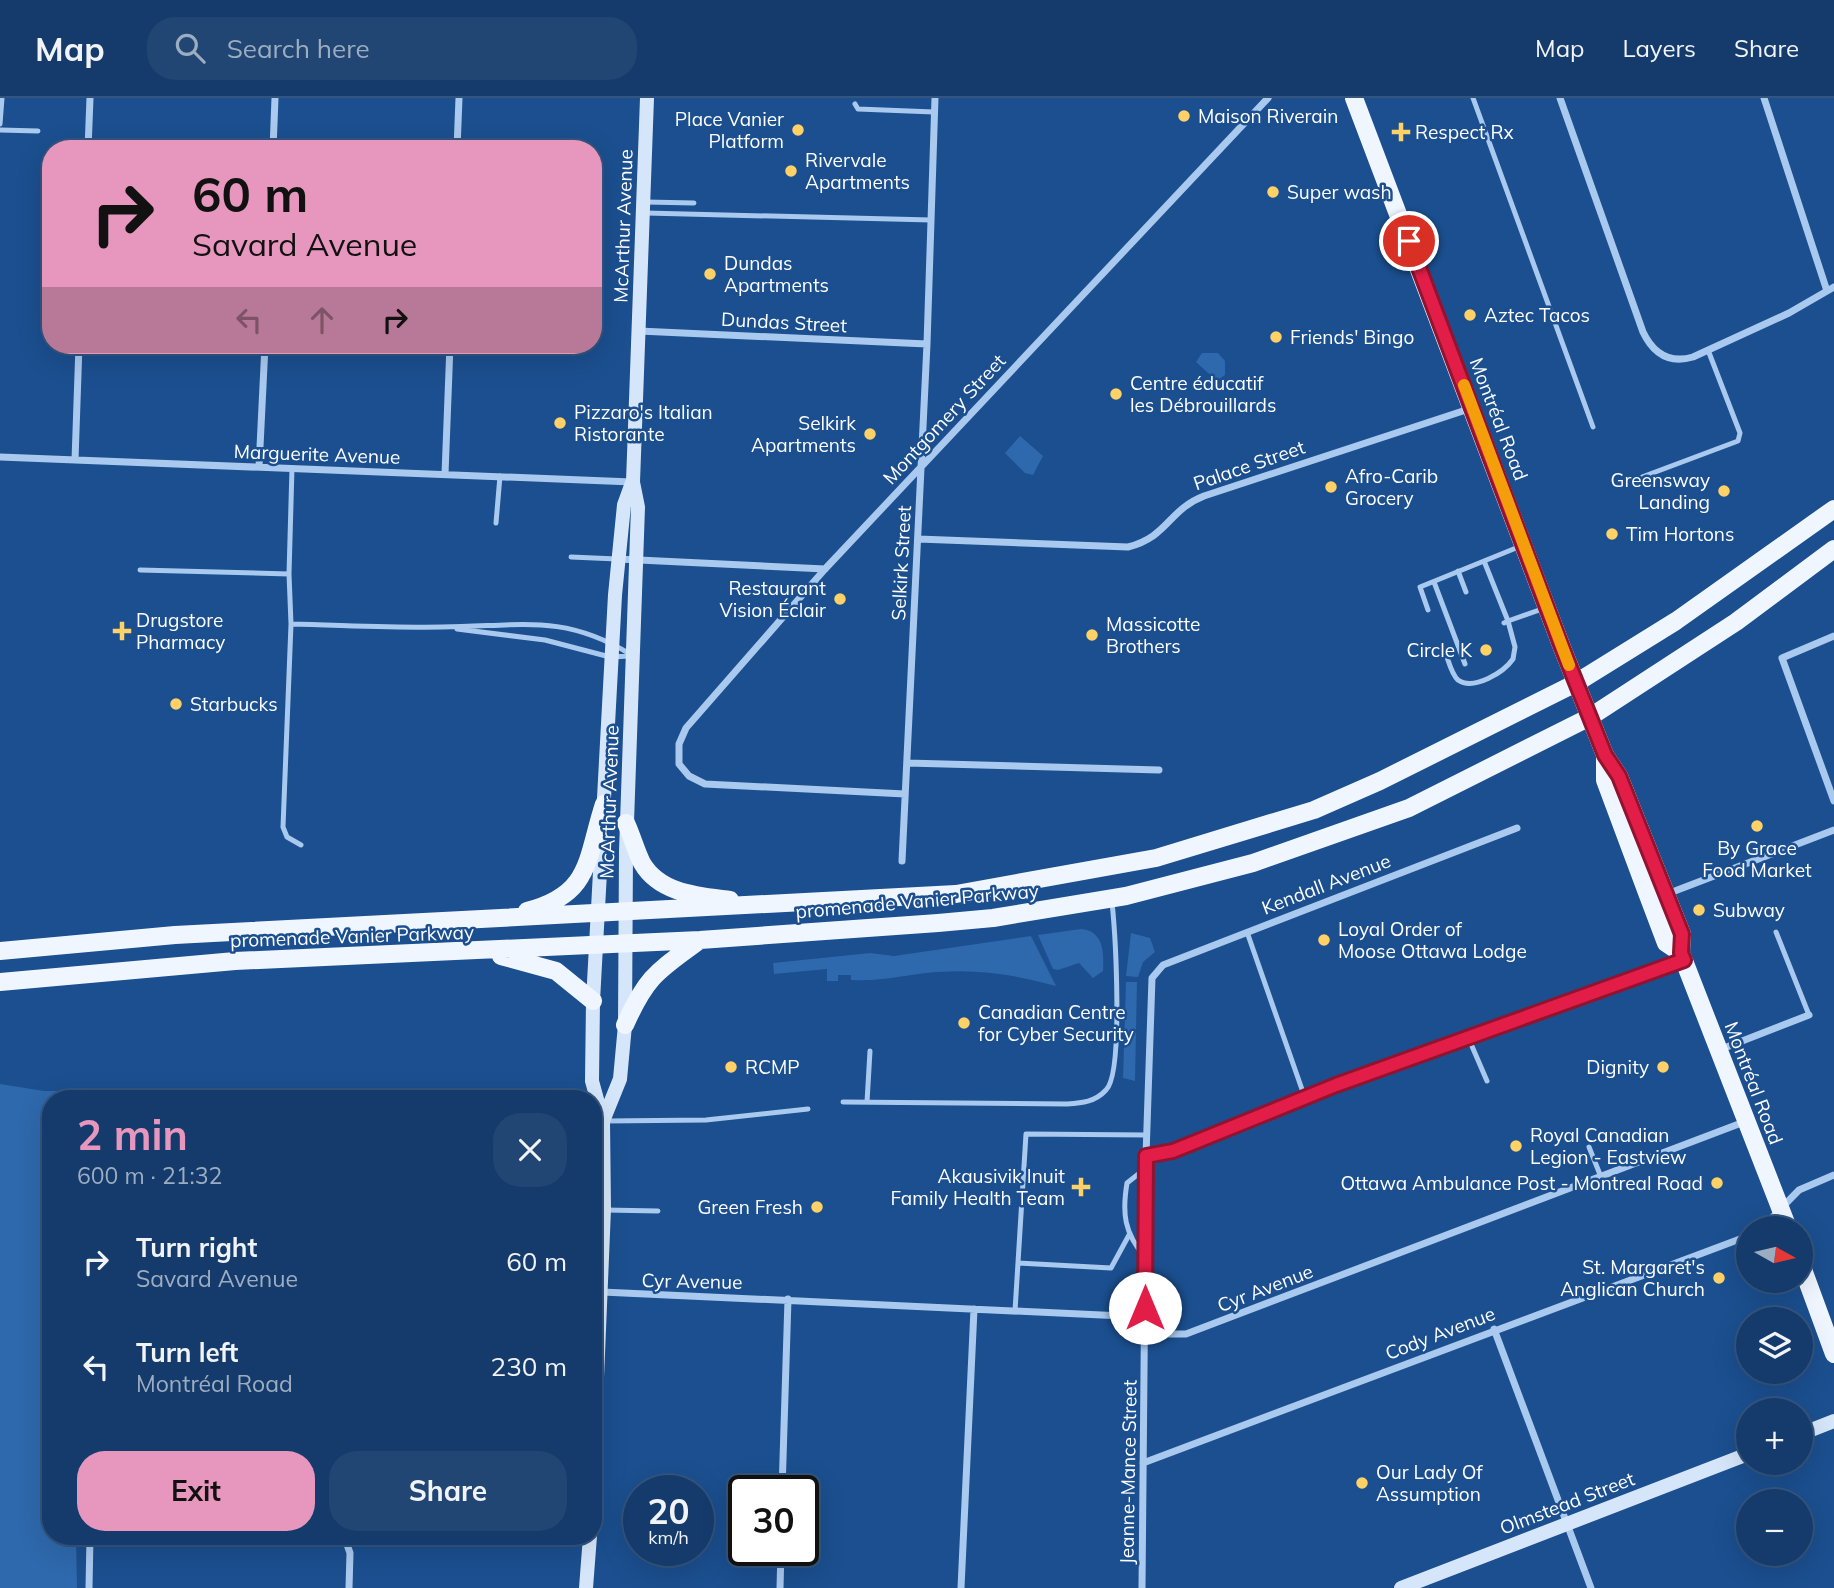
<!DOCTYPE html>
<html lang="en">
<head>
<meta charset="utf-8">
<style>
	:root { --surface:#143b6b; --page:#214673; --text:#f1f3f6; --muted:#9dadc1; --line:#33557e; --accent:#e797bd }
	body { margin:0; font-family:Mulish,sans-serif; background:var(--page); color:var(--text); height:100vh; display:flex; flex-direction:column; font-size:26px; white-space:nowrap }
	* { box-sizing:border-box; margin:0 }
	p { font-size:23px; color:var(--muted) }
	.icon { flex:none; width:38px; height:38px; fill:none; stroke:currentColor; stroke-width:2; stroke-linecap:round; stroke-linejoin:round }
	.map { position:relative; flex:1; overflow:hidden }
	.details { position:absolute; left:42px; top:992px; width:560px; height:455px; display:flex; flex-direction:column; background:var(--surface); border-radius:28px; box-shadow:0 7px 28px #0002,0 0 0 2px var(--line) }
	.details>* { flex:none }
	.banner { position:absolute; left:42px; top:42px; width:560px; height:214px; border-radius:28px; box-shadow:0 7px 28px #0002,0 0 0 2px var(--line); background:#e797bd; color:#111; overflow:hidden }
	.needle { width:46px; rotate:98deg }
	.controls { position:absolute; left:1736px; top:1118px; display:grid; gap:14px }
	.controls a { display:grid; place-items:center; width:77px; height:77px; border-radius:50%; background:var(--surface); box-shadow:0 7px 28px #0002,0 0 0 2px var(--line); font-size:35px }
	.speed { position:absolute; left:623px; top:1377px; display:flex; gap:14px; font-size:35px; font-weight:700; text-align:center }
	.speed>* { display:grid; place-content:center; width:91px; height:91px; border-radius:50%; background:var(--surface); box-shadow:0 7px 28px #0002,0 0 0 2px var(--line); line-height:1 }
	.speed small { font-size:18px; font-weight:400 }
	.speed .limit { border:4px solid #111; border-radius:10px; background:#fff; color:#111 }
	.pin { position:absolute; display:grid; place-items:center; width:60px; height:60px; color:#fff; margin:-30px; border:4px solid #fff; border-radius:50%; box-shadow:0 2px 7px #0007 }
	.me { position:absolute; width:77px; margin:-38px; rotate:0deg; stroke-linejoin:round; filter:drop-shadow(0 0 5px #0008) }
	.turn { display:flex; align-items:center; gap:24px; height:147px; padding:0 35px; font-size:32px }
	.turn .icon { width:91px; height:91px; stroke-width:2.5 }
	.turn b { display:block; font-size:49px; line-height:60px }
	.lanes { display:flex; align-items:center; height:66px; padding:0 35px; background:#0003; justify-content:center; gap:35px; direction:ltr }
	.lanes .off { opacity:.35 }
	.round { display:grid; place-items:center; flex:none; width:74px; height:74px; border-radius:28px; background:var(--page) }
	.overview { display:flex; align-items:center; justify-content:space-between; height:119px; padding:0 35px }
	h1 { font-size:42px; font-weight:700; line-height:52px; color:var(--accent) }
	.action { display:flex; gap:14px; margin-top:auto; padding:14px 35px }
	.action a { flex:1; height:80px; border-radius:28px; background:var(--accent); color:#111; font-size:28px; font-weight:700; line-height:80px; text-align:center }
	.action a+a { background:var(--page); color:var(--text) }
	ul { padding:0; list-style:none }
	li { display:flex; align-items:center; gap:21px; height:105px; padding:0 35px }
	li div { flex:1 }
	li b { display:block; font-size:26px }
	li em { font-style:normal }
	header { display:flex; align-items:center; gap:42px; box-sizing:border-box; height:98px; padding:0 35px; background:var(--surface); border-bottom:2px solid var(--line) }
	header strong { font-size:33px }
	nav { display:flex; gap:38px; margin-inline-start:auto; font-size:24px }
	.search { width:490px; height:63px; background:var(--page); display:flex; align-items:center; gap:18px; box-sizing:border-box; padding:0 24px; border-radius:28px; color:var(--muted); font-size:26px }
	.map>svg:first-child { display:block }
</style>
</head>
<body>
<header>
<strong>Map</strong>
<div class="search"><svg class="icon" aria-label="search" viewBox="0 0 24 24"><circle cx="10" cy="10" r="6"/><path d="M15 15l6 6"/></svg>Search here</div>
<nav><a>Map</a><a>Layers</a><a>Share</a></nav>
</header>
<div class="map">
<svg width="1834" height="1490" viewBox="0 0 1834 1490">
	<rect width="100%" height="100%" fill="#1b4f8f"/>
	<path fill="#2e69ad" d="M1202 255H1218L1225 263V277L1217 283 1196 264Z
		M1020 338 1043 358 1033 377 1025 375 1005 355Z
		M1081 831C1104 833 1104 855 1103 873L1093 880 1079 865 1058 872 1053 871 1038 837Z
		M1131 835 1150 840 1155 854 1143 864 1138 879 1126 878Z
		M1031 838 1056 888C1016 877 979 871 938 874 908 876 881 884 851 882V877H838V883H827V871L774 876 773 865 870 855 894 858Z
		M1126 884H1137L1135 983 1123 980Z
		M0 986 44 993H75L74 1001H51V1438L76 1439 77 1490H0Z"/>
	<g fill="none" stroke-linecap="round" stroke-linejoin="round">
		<path stroke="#a9c9ee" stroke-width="5" d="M1473 0 1593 329
			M855 6 858 11 934 14
			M0 26 2 0
			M0 32 38 33
			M646 104 694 105
			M646 115 931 122
			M292 370 289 476 291 526 283 729 287 739 301 747
			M1642 379 1738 343 1740 335 1708 252
			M496 425 500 378
			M571 459 617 461
			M1484 463 1508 523 1545 510
			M140 472 289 476
			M1458 473 1466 494
			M1434 484 1465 566
			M1428 512 1420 489 1521 448
			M291 526C341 527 392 530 442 529 516 529 561 514 630 556
			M457 531 545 542 610 559 630 558
			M1444 551C1448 560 1451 576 1458 582 1474 593 1504 574 1513 561L1515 549 1508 523 1504 525
			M1247 834 1305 1000
			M1776 834 1809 917
			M1468 939 1487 983
			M843 1004 1067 1006C1082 1005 1095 1004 1106 992 1124 975 1115 833 1112 804
			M867 1004 870 953
			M606 1023 706 1022 808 1011
			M1589 1049 1601 1079
			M605 1112 658 1113
			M1145 1159C1124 1135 1122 1115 1127 1085L1146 1070
			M1018 1165 1111 1170 1129 1137
			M1015 1213 1026 1036 1147 1037"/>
		<path stroke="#a9c9ee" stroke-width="7" d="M1560 0 1643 234C1653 255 1669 266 1693 259L1789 215 1834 189
			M1764 0 1827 193
			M88 51 90 0
			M273 51 275 0
			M457 51 459 0
			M639 233 927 246
			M0 359 632 384
			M75 362 79 247
			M259 369 265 247
			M445 376 450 247
			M918 441 1128 449C1168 439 1168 412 1204 398L1469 311
			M618 461 825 471
			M1834 538 1782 560 1834 703
			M907 665 1159 672
			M905 696 705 686 689 678 679 666V646L686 630 825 471 1268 0
			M902 763 927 246 935 0
			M1667 796 1834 732
			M1719 952 1809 917
			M1146 1058 1173 1053 1336 987 1683 862
			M1762 1130 1799 1092 1834 1077
			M602 1194 1123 1218 1167 1236H1186L1744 1024
			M1494 1231 1591 1490
			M1143 1365 1748 1138
			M782 1393 788 1201
			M344 1438 350 1455 349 1490
			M90 1442 163 1438
			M89 1490 90 1439
			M780 1490 781 1452
			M961 1490 974 1211
			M1142 1490 1146 1058 1152 880 1163 867 1517 730"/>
		<path stroke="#d6e6fa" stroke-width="14" d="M603 1023 620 981 625 927 626 753 638 409 633 384 647 0
			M1801 1336 1834 1323
			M593 1376 604 1111 603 1023 592 983 593 903 615 497 624 407 632 385
			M586 1490 590 1438
			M1401 1490 1748 1356"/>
		<path stroke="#f0f6ff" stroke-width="18" d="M1354 0 1561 547 1605 657 1619 678 1682 836 1681 855 1788 1130
			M1605 657V682L1646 792 1666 845 1681 855
			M626 725C632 738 636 753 642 765 660 796 699 798 730 802
			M527 813C592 796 586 761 604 706
			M0 853 175 837 956 796 1156 760 1314 712 1380 683 1576 585 1676 523 1834 411
			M501 858 556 873 593 903
			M0 884 235 863 700 842 938 825 993 820 1126 798 1253 765 1409 710 1590 619 1736 524 1834 451
			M625 927C647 877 658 873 700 842
			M1801 1166 1834 1256"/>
	</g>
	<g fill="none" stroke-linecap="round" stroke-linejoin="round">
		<defs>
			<path id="route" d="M1145 1210 1146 1058 1173 1053 1336 987 1684 862 1681 855 1682 836 1619 678 1605 657 1561 547 1409 143"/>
		</defs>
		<use href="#route" stroke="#92132f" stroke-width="18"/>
		<use href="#route" stroke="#e11d48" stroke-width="12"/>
		<path stroke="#f59e0b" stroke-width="12" d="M1464 287 1569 567"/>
	</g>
	<g fill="#ffd166" stroke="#1b4f8f" stroke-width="2.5">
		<circle cx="1184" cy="18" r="7"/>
		<circle cx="798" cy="32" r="7"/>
		<path d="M1397.5 23.5h7v7h7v7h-7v7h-7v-7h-7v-7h7z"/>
		<circle cx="791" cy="73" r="7"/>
		<circle cx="1273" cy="94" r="7"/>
		<circle cx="710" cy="176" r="7"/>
		<circle cx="1470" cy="217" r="7"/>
		<circle cx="1276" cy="239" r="7"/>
		<circle cx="1116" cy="296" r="7"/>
		<circle cx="560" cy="325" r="7"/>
		<circle cx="870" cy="336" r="7"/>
		<circle cx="1331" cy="389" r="7"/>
		<circle cx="1724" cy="393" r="7"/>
		<circle cx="1612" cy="436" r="7"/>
		<circle cx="840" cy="501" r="7"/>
		<path d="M118.5 522.5h7v7h7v7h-7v7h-7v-7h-7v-7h7z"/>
		<circle cx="1092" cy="537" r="7"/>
		<circle cx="1486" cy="552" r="7"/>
		<circle cx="176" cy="606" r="7"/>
		<circle cx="1757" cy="728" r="7"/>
		<circle cx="1699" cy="812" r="7"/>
		<circle cx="1324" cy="842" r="7"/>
		<circle cx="964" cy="925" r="7"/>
		<circle cx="731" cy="969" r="7"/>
		<circle cx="1663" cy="969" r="7"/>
		<circle cx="1516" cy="1048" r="7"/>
		<circle cx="1717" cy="1085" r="7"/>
		<path d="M1077.5 1078.5h7v7h7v7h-7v7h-7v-7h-7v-7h7z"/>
		<circle cx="817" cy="1109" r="7"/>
		<circle cx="1719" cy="1180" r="7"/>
		<circle cx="1362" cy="1385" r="7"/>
	</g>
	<g text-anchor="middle" stroke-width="5" stroke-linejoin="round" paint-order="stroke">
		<g font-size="19" fill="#fff" stroke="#1b4f8f" text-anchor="start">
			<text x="1198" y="25">Maison Riverain</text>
			<text x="784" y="28" text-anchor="end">Place Vanier<tspan x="784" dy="22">Platform</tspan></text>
			<text x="1415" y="41">Respect Rx</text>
			<text x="805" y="69">Rivervale<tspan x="805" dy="22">Apartments</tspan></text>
			<text x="1287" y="101">Super wash</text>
			<text x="724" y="172">Dundas<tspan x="724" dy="22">Apartments</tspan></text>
			<text x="1484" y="224">Aztec Tacos</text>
			<text x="1290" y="246">Friends' Bingo</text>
			<text x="1130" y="292">Centre éducatif<tspan x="1130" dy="22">les Débrouillards</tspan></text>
			<text x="574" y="321">Pizzaro's Italian<tspan x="574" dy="22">Ristorante</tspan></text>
			<text x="856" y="332" text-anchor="end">Selkirk<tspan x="856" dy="22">Apartments</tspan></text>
			<text x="1345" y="385">Afro-Carib<tspan x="1345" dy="22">Grocery</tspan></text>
			<text x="1710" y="389" text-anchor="end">Greensway<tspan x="1710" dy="22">Landing</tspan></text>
			<text x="1626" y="443">Tim Hortons</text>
			<text x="826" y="497" text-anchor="end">Restaurant<tspan x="826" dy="22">Vision Éclair</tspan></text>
			<text x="136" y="529">Drugstore<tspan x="136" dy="22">Pharmacy</tspan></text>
			<text x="1106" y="533">Massicotte<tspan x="1106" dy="22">Brothers</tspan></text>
			<text x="1472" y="559" text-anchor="end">Circle K</text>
			<text x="190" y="613">Starbucks</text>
			<text x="1757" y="757" text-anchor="middle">By Grace<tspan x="1757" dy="22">Food Market</tspan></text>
			<text x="1713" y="819">Subway</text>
			<text x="1338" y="838">Loyal Order of<tspan x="1338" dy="22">Moose Ottawa Lodge</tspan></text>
			<text x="978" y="921">Canadian Centre<tspan x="978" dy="22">for Cyber Security</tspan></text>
			<text x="745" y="976">RCMP</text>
			<text x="1649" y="976" text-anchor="end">Dignity</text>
			<text x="1530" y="1044">Royal Canadian<tspan x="1530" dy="22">Legion - Eastview</tspan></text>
			<text x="1065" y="1085" text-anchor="end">Akausivik Inuit<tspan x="1065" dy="22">Family Health Team</tspan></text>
			<text x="1703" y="1092" text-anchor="end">Ottawa Ambulance Post - Montreal Road</text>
			<text x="803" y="1116" text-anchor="end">Green Fresh</text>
			<text x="1705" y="1176" text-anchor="end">St. Margaret's<tspan x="1705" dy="22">Anglican Church</tspan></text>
			<text x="1376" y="1381">Our Lady Of<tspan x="1376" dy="22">Assumption</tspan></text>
		</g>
		<g font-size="19" fill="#fff" stroke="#1b4f8f">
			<text transform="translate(623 128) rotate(-88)" y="7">McArthur Avenue</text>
			<text transform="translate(784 224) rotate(3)" y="7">Dundas Street</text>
			<text transform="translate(944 321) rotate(-47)" y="7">Montgomery Street</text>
			<text transform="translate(1499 321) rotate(69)" y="7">Montréal Road</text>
			<text transform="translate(317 356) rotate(2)" y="7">Marguerite Avenue</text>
			<text transform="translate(1249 367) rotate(-19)" y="7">Palace Street</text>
			<text transform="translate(901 465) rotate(-87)" y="7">Selkirk Street</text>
			<text transform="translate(609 704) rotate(-88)" y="7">McArthur Avenue</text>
			<text transform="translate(1326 786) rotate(-21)" y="7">Kendall Avenue</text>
			<text transform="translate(917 803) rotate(-5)" y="7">promenade Vanier Parkway</text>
			<text transform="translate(352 838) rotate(-2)" y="7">promenade Vanier Parkway</text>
			<text transform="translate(1754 985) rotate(69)" y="7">Montréal Road</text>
			<text transform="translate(692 1183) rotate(1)" y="7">Cyr Avenue</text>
			<text transform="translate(1265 1190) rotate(-21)" y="7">Cyr Avenue</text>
			<text transform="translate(1440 1235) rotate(-21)" y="7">Cody Avenue</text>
			<text transform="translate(1128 1374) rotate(-89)" y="7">Jeanne-Mance Street</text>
			<text transform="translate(1567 1405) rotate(-21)" y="7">Olmstead Street</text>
		</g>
	</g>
</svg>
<div class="controls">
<a><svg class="needle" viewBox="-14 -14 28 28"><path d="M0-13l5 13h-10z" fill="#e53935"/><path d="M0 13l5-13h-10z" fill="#9dadc1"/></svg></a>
<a><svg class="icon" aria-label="layers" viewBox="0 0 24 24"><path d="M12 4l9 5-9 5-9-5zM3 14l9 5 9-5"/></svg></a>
<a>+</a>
<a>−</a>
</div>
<div class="speed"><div>20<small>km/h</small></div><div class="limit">30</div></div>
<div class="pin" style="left:1409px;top:143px;background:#d93025"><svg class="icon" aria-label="arrive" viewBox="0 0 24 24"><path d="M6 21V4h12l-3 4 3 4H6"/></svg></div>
<svg class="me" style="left:1145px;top:1210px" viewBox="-20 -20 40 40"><circle r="19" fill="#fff"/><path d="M0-13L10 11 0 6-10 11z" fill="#e11d48"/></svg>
<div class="banner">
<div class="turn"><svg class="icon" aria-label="right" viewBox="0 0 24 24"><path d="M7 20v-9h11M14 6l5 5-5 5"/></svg><div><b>60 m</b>Savard Avenue</div></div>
<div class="lanes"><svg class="icon off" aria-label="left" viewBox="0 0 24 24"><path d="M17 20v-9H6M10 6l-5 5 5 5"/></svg><svg class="icon off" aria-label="ahead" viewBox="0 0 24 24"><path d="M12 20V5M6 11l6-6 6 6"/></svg><svg class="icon" aria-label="right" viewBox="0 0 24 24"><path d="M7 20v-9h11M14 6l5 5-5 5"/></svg></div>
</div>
<section class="details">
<div class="overview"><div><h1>2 min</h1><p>600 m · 21:32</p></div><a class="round"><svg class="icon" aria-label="close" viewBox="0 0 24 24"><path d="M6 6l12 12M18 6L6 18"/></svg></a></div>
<ul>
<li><svg class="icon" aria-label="right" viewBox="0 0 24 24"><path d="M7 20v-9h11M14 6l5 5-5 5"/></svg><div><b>Turn right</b><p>Savard Avenue</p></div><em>60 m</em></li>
<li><svg class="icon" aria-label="left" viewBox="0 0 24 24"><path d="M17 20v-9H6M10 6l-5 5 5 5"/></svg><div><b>Turn left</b><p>Montréal Road</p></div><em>230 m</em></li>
</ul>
<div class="action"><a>Exit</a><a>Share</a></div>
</section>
</div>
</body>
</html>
